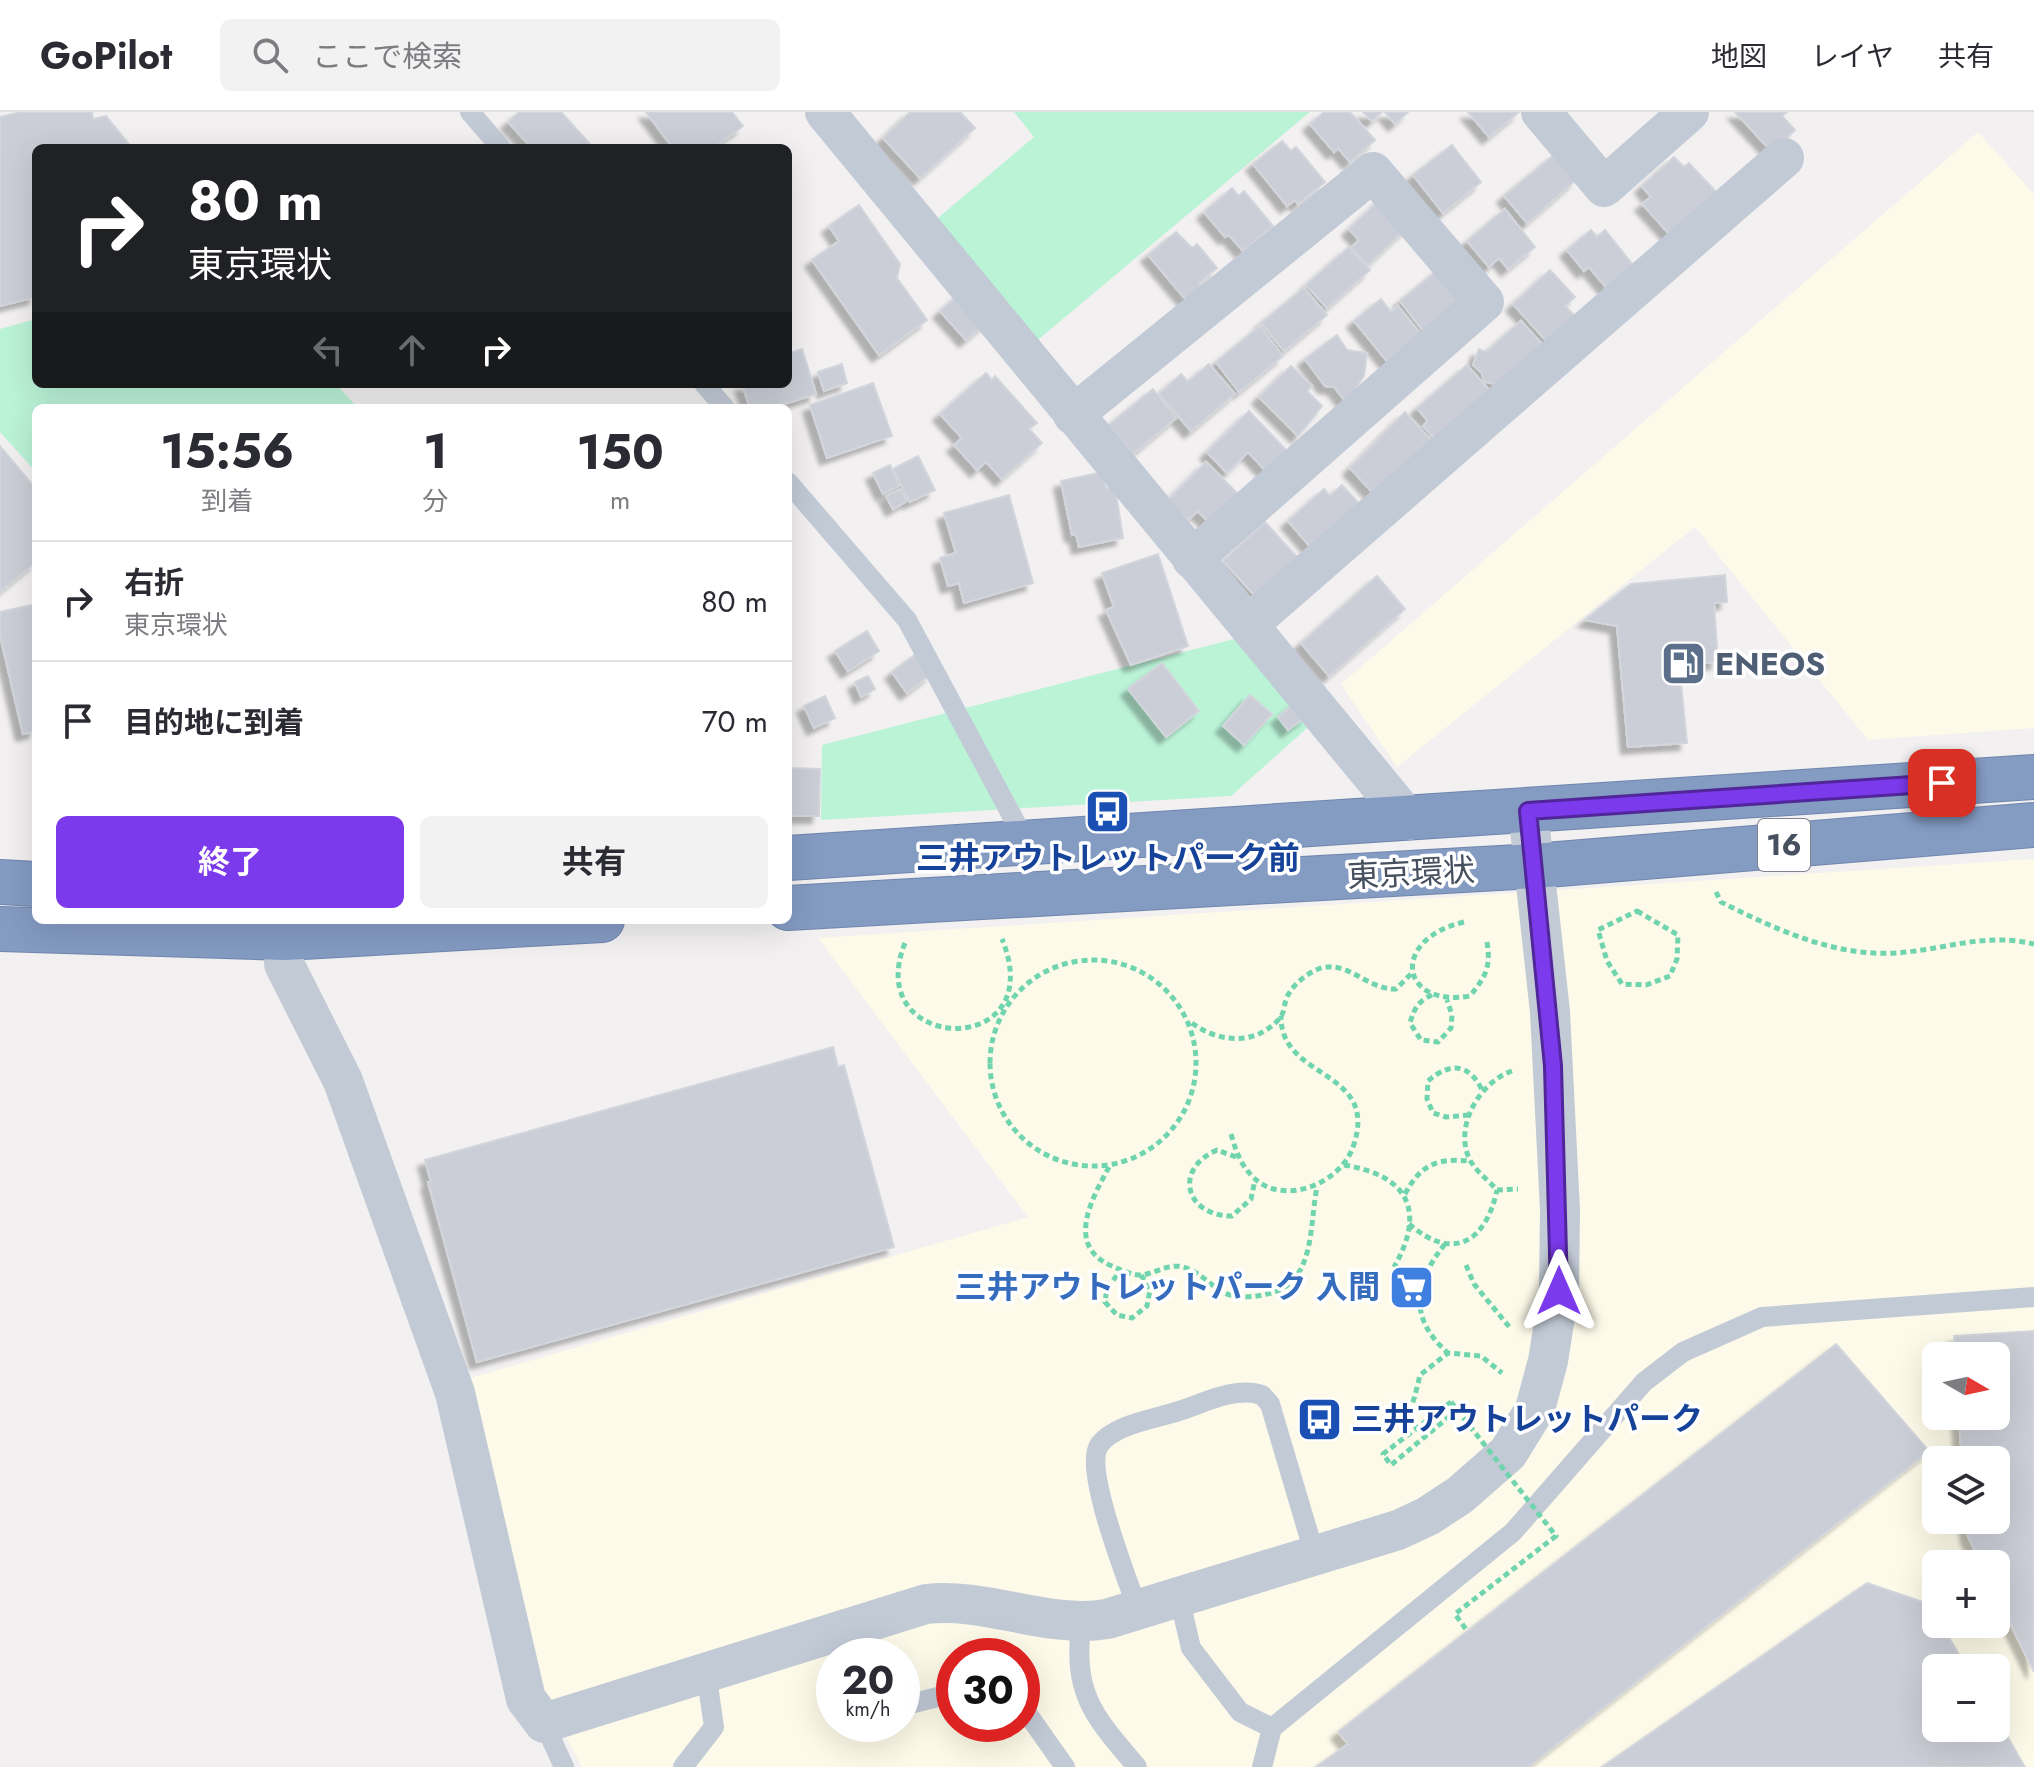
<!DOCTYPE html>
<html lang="ja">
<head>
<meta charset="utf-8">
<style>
	:root { --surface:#fff; --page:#f2f2f3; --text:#2b2b33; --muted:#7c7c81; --line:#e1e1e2; --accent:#7c3aed }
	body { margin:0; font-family:Jost,"Noto Sans JP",sans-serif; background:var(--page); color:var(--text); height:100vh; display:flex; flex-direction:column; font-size:30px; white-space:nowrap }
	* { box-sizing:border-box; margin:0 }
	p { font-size:26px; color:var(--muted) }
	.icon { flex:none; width:44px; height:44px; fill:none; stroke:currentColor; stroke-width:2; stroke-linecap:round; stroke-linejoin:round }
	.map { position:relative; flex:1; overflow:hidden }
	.drawer { position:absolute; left:32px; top:292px; width:760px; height:520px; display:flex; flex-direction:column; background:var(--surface); border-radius:12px; box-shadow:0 8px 32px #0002 }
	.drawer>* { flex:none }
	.top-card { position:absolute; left:32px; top:32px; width:760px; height:244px; border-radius:12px; box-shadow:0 8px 32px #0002; background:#202124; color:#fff; overflow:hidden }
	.needle { width:52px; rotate:99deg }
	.buttons { position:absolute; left:1922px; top:1230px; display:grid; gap:16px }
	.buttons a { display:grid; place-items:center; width:88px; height:88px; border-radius:12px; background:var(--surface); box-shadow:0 8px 32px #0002; font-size:40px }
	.speed { position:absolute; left:816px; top:1526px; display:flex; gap:16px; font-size:40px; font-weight:700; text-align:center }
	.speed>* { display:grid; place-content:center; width:104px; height:104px; border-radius:50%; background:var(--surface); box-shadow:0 8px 32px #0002; line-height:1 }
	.speed small { font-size:20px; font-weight:400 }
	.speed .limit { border:12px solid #d22; background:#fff; color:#111 }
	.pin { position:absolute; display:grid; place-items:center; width:68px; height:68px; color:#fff; margin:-34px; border-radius:16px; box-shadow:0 4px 12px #0006 }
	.me { position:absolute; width:88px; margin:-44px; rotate:0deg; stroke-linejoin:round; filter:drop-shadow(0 0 6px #0008) }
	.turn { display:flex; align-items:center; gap:28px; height:168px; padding:0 24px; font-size:36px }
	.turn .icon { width:104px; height:104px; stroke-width:2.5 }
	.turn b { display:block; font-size:56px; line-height:68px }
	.lanes { display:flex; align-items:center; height:76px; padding:0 24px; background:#0003; justify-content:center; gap:40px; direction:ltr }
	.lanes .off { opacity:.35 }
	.eta { display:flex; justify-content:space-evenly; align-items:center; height:136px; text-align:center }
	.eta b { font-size:48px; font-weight:700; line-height:56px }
	.button { display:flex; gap:16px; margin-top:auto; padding:16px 24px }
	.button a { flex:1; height:92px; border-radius:12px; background:var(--accent); color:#fff; font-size:32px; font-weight:700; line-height:92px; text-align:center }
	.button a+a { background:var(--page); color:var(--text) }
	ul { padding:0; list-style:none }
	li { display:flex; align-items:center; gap:24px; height:120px; padding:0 24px; border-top:2px solid var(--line) }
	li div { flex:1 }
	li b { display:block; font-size:30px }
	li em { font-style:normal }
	header { display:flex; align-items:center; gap:48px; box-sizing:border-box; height:112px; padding:0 40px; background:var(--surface); border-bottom:2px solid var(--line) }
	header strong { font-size:38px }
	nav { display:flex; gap:44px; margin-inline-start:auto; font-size:28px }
	.search { width:560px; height:72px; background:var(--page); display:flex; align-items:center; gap:20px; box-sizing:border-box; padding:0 28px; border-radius:12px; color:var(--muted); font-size:30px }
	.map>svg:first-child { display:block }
</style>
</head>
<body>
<header>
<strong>GoPilot</strong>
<div class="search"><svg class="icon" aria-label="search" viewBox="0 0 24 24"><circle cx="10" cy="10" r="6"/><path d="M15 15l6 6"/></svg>ここで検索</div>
<nav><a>地図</a><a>レイヤ</a><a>共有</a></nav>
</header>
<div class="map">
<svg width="2034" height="1655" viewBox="0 0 2034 1655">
	<defs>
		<filter id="shadow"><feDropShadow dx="-7" dy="7" stdDeviation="2" flood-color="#0004"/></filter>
	</defs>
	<rect width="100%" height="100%" fill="#f2f0f0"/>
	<path fill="#fdfae9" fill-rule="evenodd" d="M1978 20 2034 82V616L1868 628 1695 415 1397 655 1341 572Z
		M2034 747V1655H582L536 1571 467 1267 1028 1105 818 826ZM1936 1244H1996V1304H1936ZM1936 1348H1996V1408H1936ZM1936 1452H1996V1512H1936ZM834 1544H902V1612H834ZM954 1544H1022V1612H954ZM1936 1556H1996V1616H1936Z"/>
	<path fill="#bbf3d7" d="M1014 0H1310L1033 232 932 111 1034 25Z
		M36 207V272H336L358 296H36V360L0 320V217Z
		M1242 525 1316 608 1231 684 821 708 822 633Z"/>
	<path fill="#cbced6" stroke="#d3d5dc" stroke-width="2" filter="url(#shadow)" d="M21 0H92L93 7 106 4 132 36H36V185L0 194V5Z
		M519 0H561L590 32 586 36H532L508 10Z
		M646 0H732L743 14 713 36H673Z
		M910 0H960L975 16 920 66 883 26Z
		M1324 0H1350L1375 28 1350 50 1338 36 1334 40 1310 12Z
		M1363 0H1382L1372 9Z
		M1385 0H1408L1395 12Z
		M1468 0H1519L1489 25Z
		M1735 0H1787L1782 4 1795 18 1772 40Z
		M1282 29 1291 39 1296 35 1325 70 1298 92 1295 88 1287 94 1253 52Z
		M1452 33 1481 70 1443 101 1413 63Z
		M1555 42 1576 68 1527 111 1504 84Z
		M1674 45 1684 55 1689 51 1719 83 1673 126 1642 92 1651 85 1642 74Z
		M1232 76 1239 84 1244 79 1273 114 1243 139 1229 123 1225 125 1204 100Z
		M1384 84 1411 112 1368 153 1351 136 1359 128 1349 117Z
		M859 93 900 152 897 166 927 208 879 243 812 148 839 129 829 114Z
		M1505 97 1535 135 1508 157 1499 146 1489 155 1467 129Z
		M1591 118 1597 125 1605 118 1637 158 1611 181 1589 155 1584 159 1567 138Z
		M1176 120 1192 136 1197 132 1217 156 1199 171 1203 175 1186 188 1148 143Z
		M1349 135 1370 158 1327 196 1306 173Z
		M1444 153 1468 183 1427 224 1400 189Z
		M1550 158 1575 185 1565 194 1578 207 1550 233 1513 192Z
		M1304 176 1327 203 1284 239 1261 211Z
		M962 180 987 210 966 228 940 199Z
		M1381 187 1391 200 1398 194 1424 226 1391 254 1354 209Z
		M1521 209 1542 232 1504 273 1484 270 1482 261 1473 253 1479 237 1486 240Z
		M1260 214 1283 244 1239 280 1216 250Z
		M1337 223 1347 238 1367 241 1364 264 1346 290 1334 275 1325 274 1305 247Z
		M802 237 816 282 772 296H750L742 272H788V242Z
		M842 252 847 271 824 279 818 260Z
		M1209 252 1235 282 1191 319 1159 282 1181 262 1188 270Z
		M1467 253 1496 286 1441 334 1423 314 1428 309 1417 296Z
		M1291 254 1312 274 1307 279 1322 294 1298 324 1259 285Z
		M986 261 992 268 995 264 1037 311 1029 317 1042 331 1002 367 986 350 977 358 954 333 962 326 940 302Z
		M873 271 892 324 827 346 810 293Z
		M1153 277 1176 306 1133 342 1109 313Z
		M1249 299 1287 339 1266 359 1248 340 1227 361 1207 340Z
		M1405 300 1431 328 1374 382 1350 356Z
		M0 334 36 377V450L0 480Z
		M918 344 935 378 910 390 893 357Z
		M1206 350 1241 385 1212 414 1198 399 1188 408 1168 388Z
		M890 353 899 374 883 382 873 361Z
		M1103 360 1106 376 1115 375 1123 426 1079 435 1076 422 1072 423 1061 369Z
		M1342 373 1363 396 1314 439 1288 409 1324 377 1330 384Z
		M900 377 907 389 893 397 886 384Z
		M1009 383 1033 471 964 491 959 471 948 474 940 446 956 441 944 401Z
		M1265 410 1297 445 1256 485 1223 449Z
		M1158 442 1188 534 1131 553 1106 498 1114 495 1102 461Z
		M1725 463 1727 490 1714 491 1718 550 1679 552 1687 631 1628 635 1617 514 1585 508 1631 472Z
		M1377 464 1405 497 1329 564 1301 531Z
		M36 492V619L23 622 0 523V500Z
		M867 519 879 539 848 559 835 539Z
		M916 542 931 562 907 581 892 560Z
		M1162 551 1199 599 1166 625 1128 577Z
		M868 564 875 577 861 585 855 570Z
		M1250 583 1272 602 1244 633 1223 614Z
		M825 584 835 606 814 616 804 594Z
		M1296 590 1307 604 1288 618 1278 605Z
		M788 656 820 657 819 704H788Z
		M833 935 838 955 844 953 894 1135 477 1250 428 1070H431L425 1048Z
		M2034 1219V1560L1996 1482V1452H1981L1968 1424 1966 1408H1996V1348H1962L1959 1304H1996V1244H1955L1954 1224Z
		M1836 1232 1929 1339 1528 1655H1316L1348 1632 1338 1620Z
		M1867 1471 1929 1492 1936 1512H1941L1967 1556H1936V1616H1996V1605L2025 1655H1602Z"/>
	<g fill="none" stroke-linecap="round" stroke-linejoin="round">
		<defs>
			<path id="highway" d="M788 746 2034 665
				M0 770 36 772
				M788 796 1534 754 2034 713
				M0 817 285 826 602 808"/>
		</defs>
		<use href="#highway" stroke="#6f86ae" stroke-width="46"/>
		<path stroke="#70d4ae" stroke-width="5" stroke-dasharray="6 4" stroke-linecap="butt" d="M1716 780 1721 790C1779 819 1841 848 1907 840 1954 835 1987 821 2034 832
			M1637 799 1678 823 1677 847 1670 864 1646 873 1622 872 1607 849 1598 818Z
			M1464 810C1390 827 1399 896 1470 884 1486 864 1491 855 1487 830
			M905 831C860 942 1052 949 1002 827
			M990 951a103 103 0 1 1 206 0a103 103 0 1 1-206 0Z
			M1432 883C1418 889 1414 897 1410 911L1421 928 1438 930 1451 916 1452 903 1447 888
			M1192 911C1219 931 1256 934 1280 906 1285 900 1284 889 1288 883 1295 870 1313 856 1327 855 1353 853 1369 878 1396 877L1413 860
			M1512 959C1479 970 1452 1017 1471 1050 1478 1061 1489 1069 1497 1078L1518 1077
			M1469 1003 1446 1005 1433 1001 1427 987 1428 969C1450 950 1469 951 1482 978
			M1231 1022C1236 1039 1240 1052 1253 1065 1283 1095 1340 1072 1353 1035 1381 956 1280 969 1281 904
			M1236 1045 1217 1038C1173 1057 1185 1104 1232 1104L1251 1087 1255 1068
			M1344 1053C1407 1063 1427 1098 1394 1155
			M1109 1055C1093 1085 1064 1134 1112 1154 1121 1158 1131 1163 1141 1163 1155 1162 1168 1151 1183 1155 1202 1160 1212 1177 1230 1183 1242 1186 1255 1185 1267 1182 1316 1172 1309 1114 1317 1075
			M1405 1082C1421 1052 1437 1046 1470 1049
			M1409 1112C1454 1151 1486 1129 1497 1078
			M1445 1132C1414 1171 1408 1206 1448 1241
			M1466 1153 1474 1172 1511 1217
			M1126 1161 1118 1162 1107 1176 1105 1190 1117 1203 1132 1206 1147 1194 1150 1178 1141 1163
			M1451 1290 1383 1342 1391 1353 1457 1298
			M1364 1313C1409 1319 1411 1300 1420 1263L1448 1241 1481 1244 1502 1261"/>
		<path stroke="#c2cad6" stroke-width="20" d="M470 0 501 36
			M704 272 725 296
			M788 370 907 508 1026 730
			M1179 1485 1191 1536 1240 1600 1272 1616
			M1138 1498C1128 1469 1082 1355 1100 1332 1116 1312 1155 1307 1179 1299 1204 1291 1236 1274 1262 1283L1270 1292 1315 1444
			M1081 1512C1073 1583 1093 1603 1137 1655
			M902 1594 954 1581
			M1022 1594 1065 1655
			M544 1611 564 1655
			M683 1655 714 1615 706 1560
			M1262 1655 1272 1616 1513 1420 1644 1270 1683 1240 1762 1205 2034 1185"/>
		<path stroke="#c2cad6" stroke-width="40" d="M825 0 1409 708
			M1541 0 1604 75 1689 0
			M1073 303 1373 60 1484 190 1192 447
			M1248 513 1784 46
			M285 826 284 852 343 969 455 1281 526 1587 544 1611 926 1492C987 1485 1046 1517 1107 1507L1398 1418 1428 1404 1460 1383 1508 1341 1535 1297 1548 1249 1559 1179 1560 1098 1550 900 1528 699"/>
		<use href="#highway" stroke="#849bc2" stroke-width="44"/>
		<path stroke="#70d4ae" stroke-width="5" stroke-dasharray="6 4" stroke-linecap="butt" d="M1451 1290 1556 1424 1455 1502 1468 1520"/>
	</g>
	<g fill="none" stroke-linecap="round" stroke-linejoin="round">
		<defs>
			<path id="route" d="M1559 1179 1553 954 1528 699 1942 671"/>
		</defs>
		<use href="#route" stroke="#51269a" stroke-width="20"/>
		<use href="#route" stroke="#7c3aed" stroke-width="14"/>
	</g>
	<defs>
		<symbol id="fuel-square" viewBox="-11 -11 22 22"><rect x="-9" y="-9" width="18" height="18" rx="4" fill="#5c6f8a" stroke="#fff"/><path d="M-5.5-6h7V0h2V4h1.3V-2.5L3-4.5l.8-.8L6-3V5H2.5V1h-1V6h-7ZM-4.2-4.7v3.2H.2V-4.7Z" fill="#fff"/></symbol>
		<symbol id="bus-square" viewBox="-11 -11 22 22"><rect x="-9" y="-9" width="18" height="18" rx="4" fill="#1a4fb4" stroke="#fff"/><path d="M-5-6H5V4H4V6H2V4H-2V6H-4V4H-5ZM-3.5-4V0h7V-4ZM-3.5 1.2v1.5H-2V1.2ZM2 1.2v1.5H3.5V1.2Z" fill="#fff"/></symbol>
		<symbol id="supermarket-square" viewBox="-11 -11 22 22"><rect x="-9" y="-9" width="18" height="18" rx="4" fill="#3f7fe0" stroke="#fff"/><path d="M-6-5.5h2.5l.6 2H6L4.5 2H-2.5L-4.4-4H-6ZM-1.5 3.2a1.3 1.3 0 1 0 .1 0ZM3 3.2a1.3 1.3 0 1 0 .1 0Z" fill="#fff"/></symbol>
	</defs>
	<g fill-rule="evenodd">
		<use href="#fuel-square" x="1658" y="526" width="51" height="51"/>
		<use href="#bus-square" x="1082" y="674" width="51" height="51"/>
		<use href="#supermarket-square" x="1386" y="1150" width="51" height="51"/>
		<use href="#bus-square" x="1294" y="1282" width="51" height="51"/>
	</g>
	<g text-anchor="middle" stroke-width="7" stroke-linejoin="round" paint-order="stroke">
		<rect fill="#fff" stroke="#7e848f" stroke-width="2" x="1758" y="707" width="52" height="52" rx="6"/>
		<g font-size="30" font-weight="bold" fill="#46505f">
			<text x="1784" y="743">16</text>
		</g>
		<g font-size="32" font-weight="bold" fill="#4e5e75" stroke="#fff" text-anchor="start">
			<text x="1715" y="563">ENEOS</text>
		</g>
		<g font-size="32" font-weight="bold" fill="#164399" stroke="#fff">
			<text x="1108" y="757">三井アウトレットパーク前</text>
			<text x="1351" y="1318" text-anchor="start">三井アウトレットパーク</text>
		</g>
		<g font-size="32" fill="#46505f" stroke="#fff">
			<text transform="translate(1411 761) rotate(-3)" y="11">東京環状</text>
		</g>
		<g font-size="32" font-weight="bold" fill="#366cbe" stroke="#fff" text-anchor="end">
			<text x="1380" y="1186">三井アウトレットパーク 入間</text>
		</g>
	</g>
</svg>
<div class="buttons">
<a><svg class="needle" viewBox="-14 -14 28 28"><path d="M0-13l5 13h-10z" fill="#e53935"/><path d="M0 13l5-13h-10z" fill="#7c7c81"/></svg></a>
<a><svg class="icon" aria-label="layers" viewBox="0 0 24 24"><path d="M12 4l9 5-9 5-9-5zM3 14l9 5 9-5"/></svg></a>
<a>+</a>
<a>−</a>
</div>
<div class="speed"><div>20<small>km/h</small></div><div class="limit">30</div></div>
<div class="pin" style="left:1942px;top:671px;background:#d93025"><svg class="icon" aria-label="arrive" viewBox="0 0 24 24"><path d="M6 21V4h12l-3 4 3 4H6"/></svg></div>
<svg class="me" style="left:1559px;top:1179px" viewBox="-20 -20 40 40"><path d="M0-17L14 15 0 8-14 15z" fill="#7c3aed" stroke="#fff" stroke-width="4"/></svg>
<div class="top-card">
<div class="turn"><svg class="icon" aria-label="right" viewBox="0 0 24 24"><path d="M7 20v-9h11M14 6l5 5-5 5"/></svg><div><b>80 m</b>東京環状</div></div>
<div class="lanes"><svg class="icon off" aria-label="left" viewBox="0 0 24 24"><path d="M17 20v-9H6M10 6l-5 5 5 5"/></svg><svg class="icon off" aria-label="ahead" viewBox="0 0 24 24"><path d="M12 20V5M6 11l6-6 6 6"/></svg><svg class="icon" aria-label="right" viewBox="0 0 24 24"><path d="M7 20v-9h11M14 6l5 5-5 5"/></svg></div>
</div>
<section class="drawer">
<div class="eta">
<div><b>15:56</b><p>到着</p></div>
<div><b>1</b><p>分</p></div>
<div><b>150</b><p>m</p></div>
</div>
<ul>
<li><svg class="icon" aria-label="right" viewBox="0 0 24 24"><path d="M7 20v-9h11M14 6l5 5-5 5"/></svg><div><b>右折</b><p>東京環状</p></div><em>80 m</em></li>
<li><svg class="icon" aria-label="arrive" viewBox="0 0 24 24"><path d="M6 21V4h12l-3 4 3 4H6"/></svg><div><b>目的地に到着</b></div><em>70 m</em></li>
</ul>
<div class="button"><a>終了</a><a>共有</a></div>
</section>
</div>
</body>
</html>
